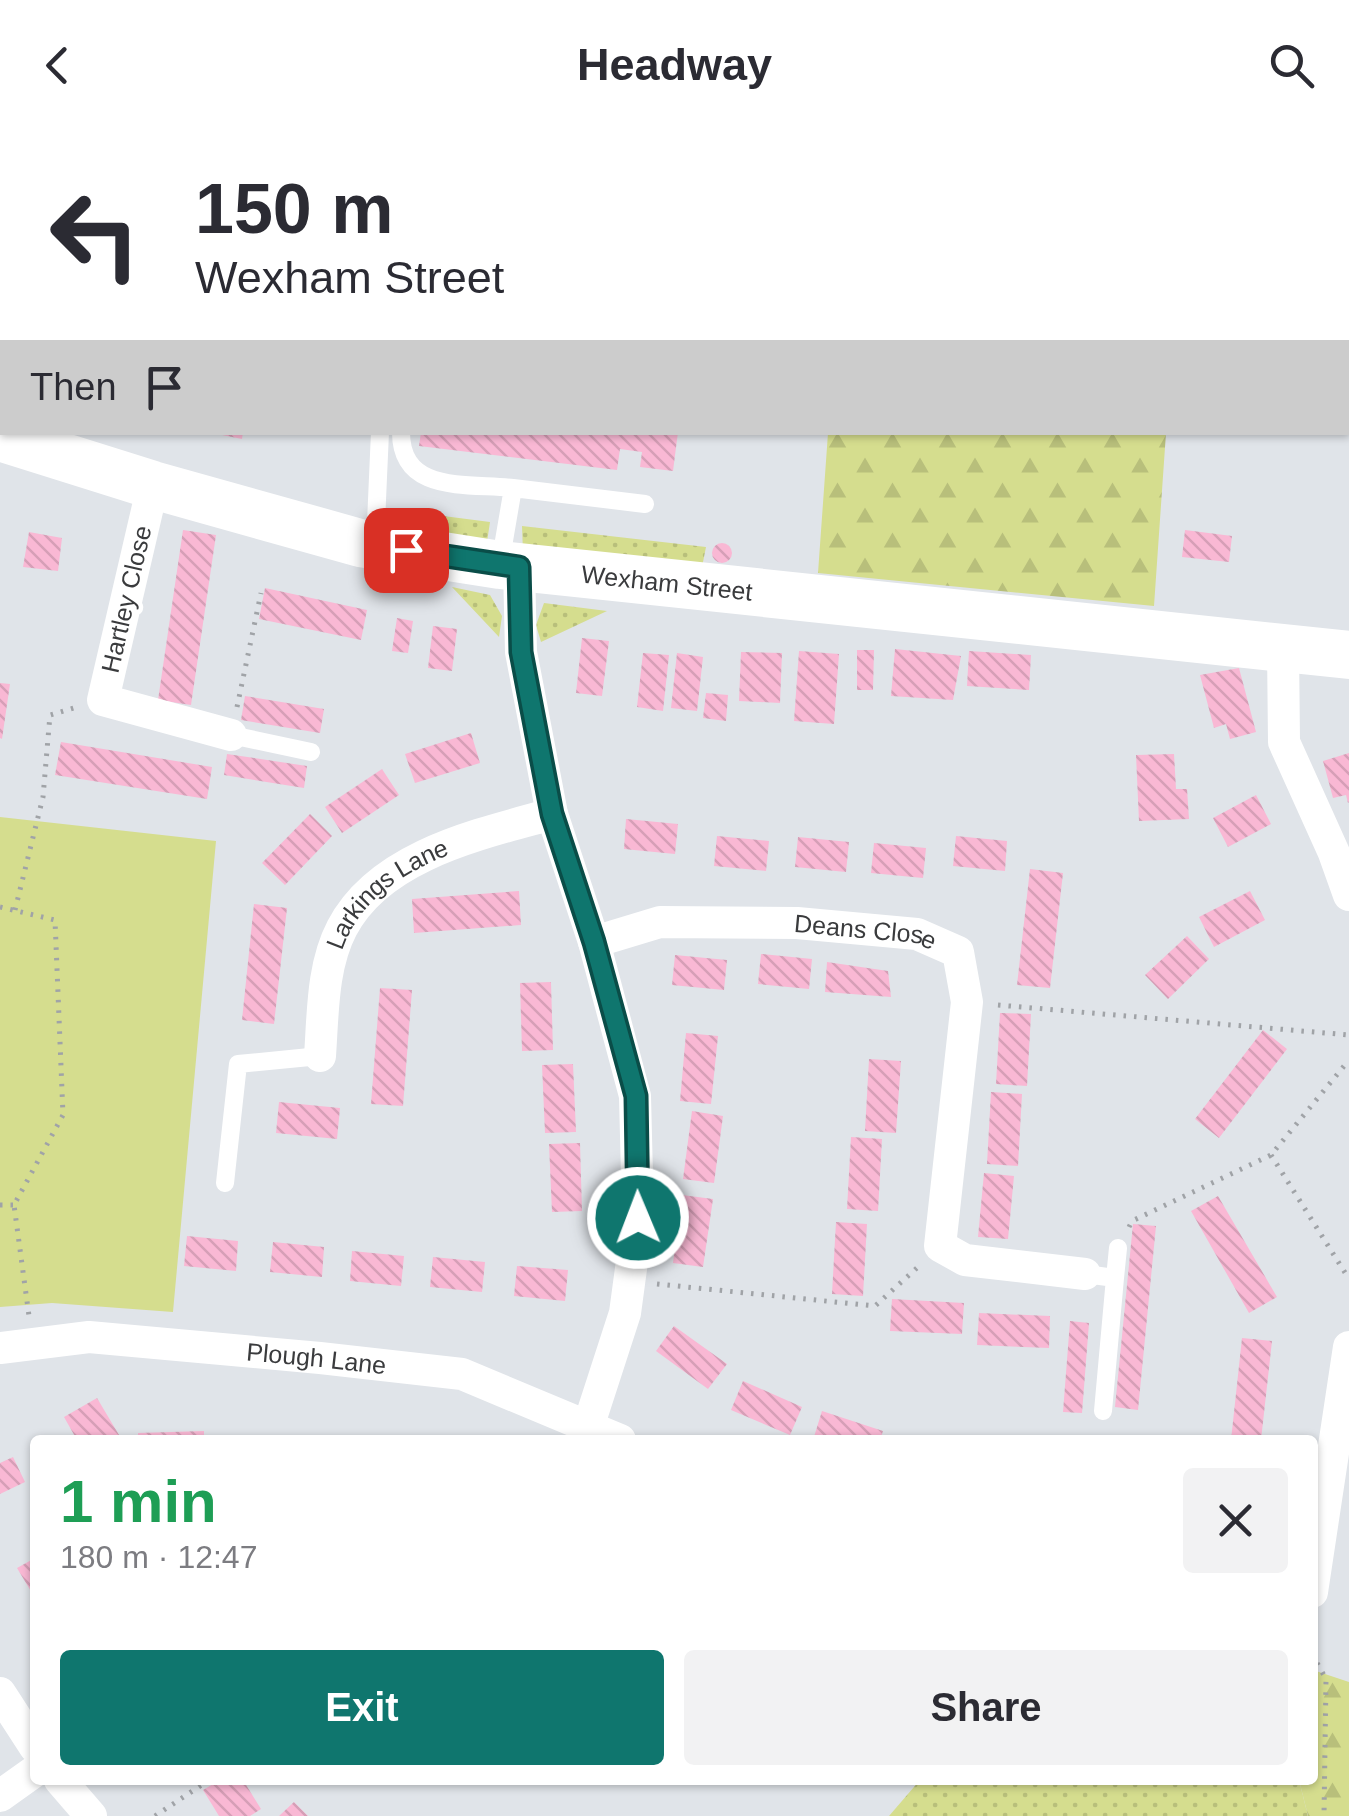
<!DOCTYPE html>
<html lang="en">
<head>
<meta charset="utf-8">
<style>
	:root { --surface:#fff; --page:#f2f2f3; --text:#2b2b33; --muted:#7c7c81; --accent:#0f766e }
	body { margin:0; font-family:Arial,sans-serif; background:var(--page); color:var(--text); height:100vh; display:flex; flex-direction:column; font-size:38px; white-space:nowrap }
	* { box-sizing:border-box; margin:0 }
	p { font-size:32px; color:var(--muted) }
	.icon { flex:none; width:55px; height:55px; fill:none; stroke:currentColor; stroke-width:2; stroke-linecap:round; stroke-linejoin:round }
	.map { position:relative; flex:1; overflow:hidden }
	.side { position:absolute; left:30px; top:1305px; width:1288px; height:350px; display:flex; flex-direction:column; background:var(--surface); border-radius:10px; box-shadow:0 2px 8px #0004 }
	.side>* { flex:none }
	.banner { position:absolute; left:0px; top:0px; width:1350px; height:305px; box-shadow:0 2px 8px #0004; background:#fff; color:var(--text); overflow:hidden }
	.pin { position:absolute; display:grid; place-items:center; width:85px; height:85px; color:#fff; margin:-42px; border-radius:20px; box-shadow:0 5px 15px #0006 }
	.me { position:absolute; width:110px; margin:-55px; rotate:359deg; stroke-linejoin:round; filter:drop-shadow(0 0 8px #0008) }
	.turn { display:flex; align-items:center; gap:35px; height:210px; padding:0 30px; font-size:45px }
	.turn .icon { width:130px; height:130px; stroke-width:2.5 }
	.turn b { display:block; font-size:70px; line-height:85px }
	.then { display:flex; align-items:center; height:95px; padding:0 30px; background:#0003; gap:20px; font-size:38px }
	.round { display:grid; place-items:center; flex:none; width:105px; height:105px; border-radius:10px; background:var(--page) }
	.summary { display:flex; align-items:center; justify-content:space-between; height:170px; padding:0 30px }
	h1 { font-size:60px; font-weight:700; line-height:75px; color:#1e9e55 }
	.cta { display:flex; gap:20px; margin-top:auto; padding:20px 30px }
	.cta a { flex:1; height:115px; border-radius:10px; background:var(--accent); color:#fff; font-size:40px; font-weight:700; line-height:115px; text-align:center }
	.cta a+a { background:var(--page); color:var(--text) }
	header { display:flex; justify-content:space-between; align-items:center; height:130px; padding:0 30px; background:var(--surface); font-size:45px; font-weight:700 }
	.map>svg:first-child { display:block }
</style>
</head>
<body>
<header><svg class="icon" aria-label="back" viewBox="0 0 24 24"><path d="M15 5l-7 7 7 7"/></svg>Headway<svg class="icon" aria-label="search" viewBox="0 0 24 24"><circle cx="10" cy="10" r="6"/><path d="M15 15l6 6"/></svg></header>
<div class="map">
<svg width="1349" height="1686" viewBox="0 0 1349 1686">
	<defs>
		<pattern id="grass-dots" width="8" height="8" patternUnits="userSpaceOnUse" patternTransform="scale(2.5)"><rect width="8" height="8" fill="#d5dd8e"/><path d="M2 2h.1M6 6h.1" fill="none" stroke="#b8bf7b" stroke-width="1.8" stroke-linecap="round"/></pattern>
		<pattern id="forest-firs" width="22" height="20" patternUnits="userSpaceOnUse" patternTransform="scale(2.5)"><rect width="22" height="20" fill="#d5dd8e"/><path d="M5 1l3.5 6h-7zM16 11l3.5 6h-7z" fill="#b8bf7b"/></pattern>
		<pattern id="building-back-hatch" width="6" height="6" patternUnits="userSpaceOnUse" patternTransform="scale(2.5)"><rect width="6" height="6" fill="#f9b8d4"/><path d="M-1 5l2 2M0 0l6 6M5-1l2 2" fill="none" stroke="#d69fb7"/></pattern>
	</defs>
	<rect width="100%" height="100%" fill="#e0e4e9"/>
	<path fill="url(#grass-dots)" d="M0 0H307L308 2H2V34Z
		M675 0H1349V209L1348 2Z
		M389 379 490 392 487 412 384 406Z
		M522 396 706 417 701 442 523 423Z
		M452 457 490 465 502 486 499 507Z
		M544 473 607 481 541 512 536 495Z
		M920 1650H1299L1308 1686H889Z"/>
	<path fill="url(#forest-firs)" d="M828 303H1166L1154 476 818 443Z
		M1313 1540 1349 1552V1686H1308L1299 1650H1312Z"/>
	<path fill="#d5dd8e" d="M0 687 216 711 173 1182 52 1173 0 1177Z"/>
	<path fill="url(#building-back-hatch)" d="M207 302H243L242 309Z
		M421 302H678L673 341 640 337 642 322 620 319 617 340 419 316Z
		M183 400 216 405 191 575 158 570Z
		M1185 400 1232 406 1229 432 1182 427Z
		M29 402 62 408 58 441 23 437Z
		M712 423a10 10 0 1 1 20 0a10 10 0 1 1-20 0Z
		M265 458 367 480 361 510 259 489Z
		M397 488 413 491 408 523 392 521Z
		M433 496 457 499 452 541 428 538Z
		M582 508 609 511 602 566 576 563Z
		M895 519 961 526 953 570 891 566Z
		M857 520H874L873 560H857Z
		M799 521 839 524 834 594 794 591Z
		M969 521 1031 525 1029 560 967 556Z
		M741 522 782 523 780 573 739 571Z
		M643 523 669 525 663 581 637 577Z
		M677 523 703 527 697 581 671 578Z
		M1239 538 1256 602 1230 609 1226 594 1214 598 1200 545Z
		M0 553 10 554 2 609 0 608Z
		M706 563 728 565 726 591 703 588Z
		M245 566 324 579 320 603 241 590Z
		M471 603 480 633 415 653 405 624Z
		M61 612 212 637 207 669 55 645Z
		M1349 623V672L1348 673 1346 665 1333 668 1323 631Z
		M227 624 307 636 304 658 224 645Z
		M1174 624 1176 659H1187L1189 689 1139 691 1136 625Z
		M382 639 399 665 342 703 325 677Z
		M1256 665 1271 694 1228 717 1213 688Z
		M310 684 332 706 285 755 262 733Z
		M626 689 678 694 675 724 624 719Z
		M717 706 769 711 766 741 714 736Z
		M956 706 1007 711 1005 741 953 736Z
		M798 707 849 712 846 742 795 737Z
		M874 713 926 718 923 748 871 743Z
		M1030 739 1063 743 1050 858 1017 855Z
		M519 761 521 795 414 803 412 769Z
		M1250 761 1265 790 1214 817 1199 787Z
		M254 774 287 778 274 894 242 890Z
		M1187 806 1209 829 1168 869 1145 845Z
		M761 824 812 829 809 859 758 854Z
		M675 825 727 830 724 860 672 855Z
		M827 832 888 841 891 867 825 862Z
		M551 852 553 920 522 921 520 853Z
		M380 858 412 860 403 976 371 974Z
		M1000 883 1031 884 1027 956 996 954Z
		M1263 900 1287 919 1219 1008 1195 989Z
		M686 903 718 906 711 974 680 971Z
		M869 929 901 931 896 1003 865 1001Z
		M573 934 576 1002 545 1003 542 935Z
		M991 962 1022 964 1018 1036 987 1034Z
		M279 972 340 978 337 1009 276 1003Z
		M692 981 723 986 714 1053 683 1049Z
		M851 1007 882 1009 878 1081 847 1079Z
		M580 1013 582 1081 552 1082 549 1014Z
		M984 1043 1014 1046 1008 1109 978 1107Z
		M682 1065 713 1069 703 1137 673 1133Z
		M1218 1066 1277 1167 1249 1183 1191 1081Z
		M836 1092 867 1094 863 1166 832 1164Z
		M1133 1094 1156 1096 1138 1280 1115 1277Z
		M187 1106 238 1111 236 1141 184 1136Z
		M273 1112 324 1117 322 1147 270 1142Z
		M352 1121 404 1126 401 1156 350 1151Z
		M433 1127 485 1132 482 1162 430 1157Z
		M517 1136 568 1140 565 1171 514 1166Z
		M892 1169 964 1173 962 1204 890 1201Z
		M979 1183 1050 1186 1049 1218 977 1215Z
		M1070 1191 1089 1193 1082 1283 1063 1282Z
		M674 1196 727 1234 708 1259 656 1221Z
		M1242 1208 1272 1211 1261 1310H1231Z
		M743 1251 802 1277 790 1305 731 1280Z
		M97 1268 122 1310H77L64 1287Z
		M822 1281 883 1301 880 1310H813Z
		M204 1301V1310H138V1303Z
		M13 1327 25 1352 0 1364V1333Z
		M35 1428V1468L17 1438Z
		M220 1650H243L261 1679 250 1686H219L203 1660Z
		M294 1672 308 1686H279Z"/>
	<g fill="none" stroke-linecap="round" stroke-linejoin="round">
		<path stroke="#a0a3a7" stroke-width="5" stroke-dasharray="2.5 8" stroke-linecap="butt" d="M237 577 261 463
			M0 777 55 790 63 985 14 1075 29 1186
			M15 780 43 667 50 585 77 577
			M998 875 1349 905
			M1271 1025 1349 1149
			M0 1075H14
			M1129 1097 1132 1091 1271 1025 1349 930
			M657 1154 875 1176 919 1136
			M1312 1524 1326 1549 1324 1686
			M155 1686 209 1650"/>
		<path stroke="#fff" stroke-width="18" d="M130 0 134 2
			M401 302C401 364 467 353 513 358L500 434
			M513 358 645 374
			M375 415 380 302
			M231 605 311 622
			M225 1053 238 934 320 926
			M1085 1144 1115 1148 1103 1281
			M1115 1148 1118 1118"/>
		<g stroke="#fff" stroke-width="32">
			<path d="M153 355 103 570 231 605"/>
			<path d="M519 437 521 522 552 684 594 812 635 966 638 1087 625 1183 588 1297"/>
			<path d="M1283 518 1284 612 1334 723 1349 765"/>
			<path id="s1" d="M594 812 660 792 797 793 917 804 958 822 967 872 940 1116 965 1130 1085 1144"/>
			<path id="s2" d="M320 926C323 884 322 836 342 798 380 725 480 704 552 684"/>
			<path id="s3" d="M0 1218 89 1207 320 1228 462 1244 620 1310"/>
			<path d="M1312 1462 1349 1217"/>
			<path d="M0 1563 35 1617"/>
			<path d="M60 1650 91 1686"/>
			<path d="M0 1666 35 1641"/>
		</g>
		<path stroke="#fff" stroke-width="48" id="s4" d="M0 307 153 355 360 413 500 435 1349 525"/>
	</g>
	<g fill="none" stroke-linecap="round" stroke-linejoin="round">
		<defs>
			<path id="route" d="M406 420 519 437 521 522 552 684 594 812 636 966 638 1088"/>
		</defs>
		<use href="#route" stroke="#0a4d48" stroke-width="25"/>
		<use href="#route" stroke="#0f766e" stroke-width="18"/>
	</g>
	<g text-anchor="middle" stroke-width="9" stroke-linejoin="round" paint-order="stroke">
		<g font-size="25" fill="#3a3b3d" stroke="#fff">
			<text dy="9" stroke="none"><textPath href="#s4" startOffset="685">Wexham Street</textPath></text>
			<text transform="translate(126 469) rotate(-77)" y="9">Hartley Close</text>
			<text dy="9" stroke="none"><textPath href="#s2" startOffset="188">Larkings Lane</textPath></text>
			<text dy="9" stroke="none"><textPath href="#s1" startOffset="275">Deans Close</textPath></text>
			<text dy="9" stroke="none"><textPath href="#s3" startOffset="318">Plough Lane</textPath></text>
		</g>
	</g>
</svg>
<div class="pin" style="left:406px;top:420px;background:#d93025"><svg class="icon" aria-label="arrive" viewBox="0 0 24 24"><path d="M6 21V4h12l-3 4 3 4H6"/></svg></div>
<svg class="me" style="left:638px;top:1088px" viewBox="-20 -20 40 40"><circle r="17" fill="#0f766e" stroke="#fff" stroke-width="3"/><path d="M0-11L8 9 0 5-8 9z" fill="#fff"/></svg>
<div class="banner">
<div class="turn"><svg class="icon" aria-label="left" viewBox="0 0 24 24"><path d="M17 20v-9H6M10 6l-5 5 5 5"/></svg><div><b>150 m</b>Wexham Street</div></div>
<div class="then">Then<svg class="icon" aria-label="arrive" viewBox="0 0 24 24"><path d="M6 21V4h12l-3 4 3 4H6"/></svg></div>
</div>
<section class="side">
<div class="summary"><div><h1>1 min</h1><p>180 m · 12:47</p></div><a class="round"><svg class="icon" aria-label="close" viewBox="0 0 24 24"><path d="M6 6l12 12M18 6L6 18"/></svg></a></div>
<div class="cta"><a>Exit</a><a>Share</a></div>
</section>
</div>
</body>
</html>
